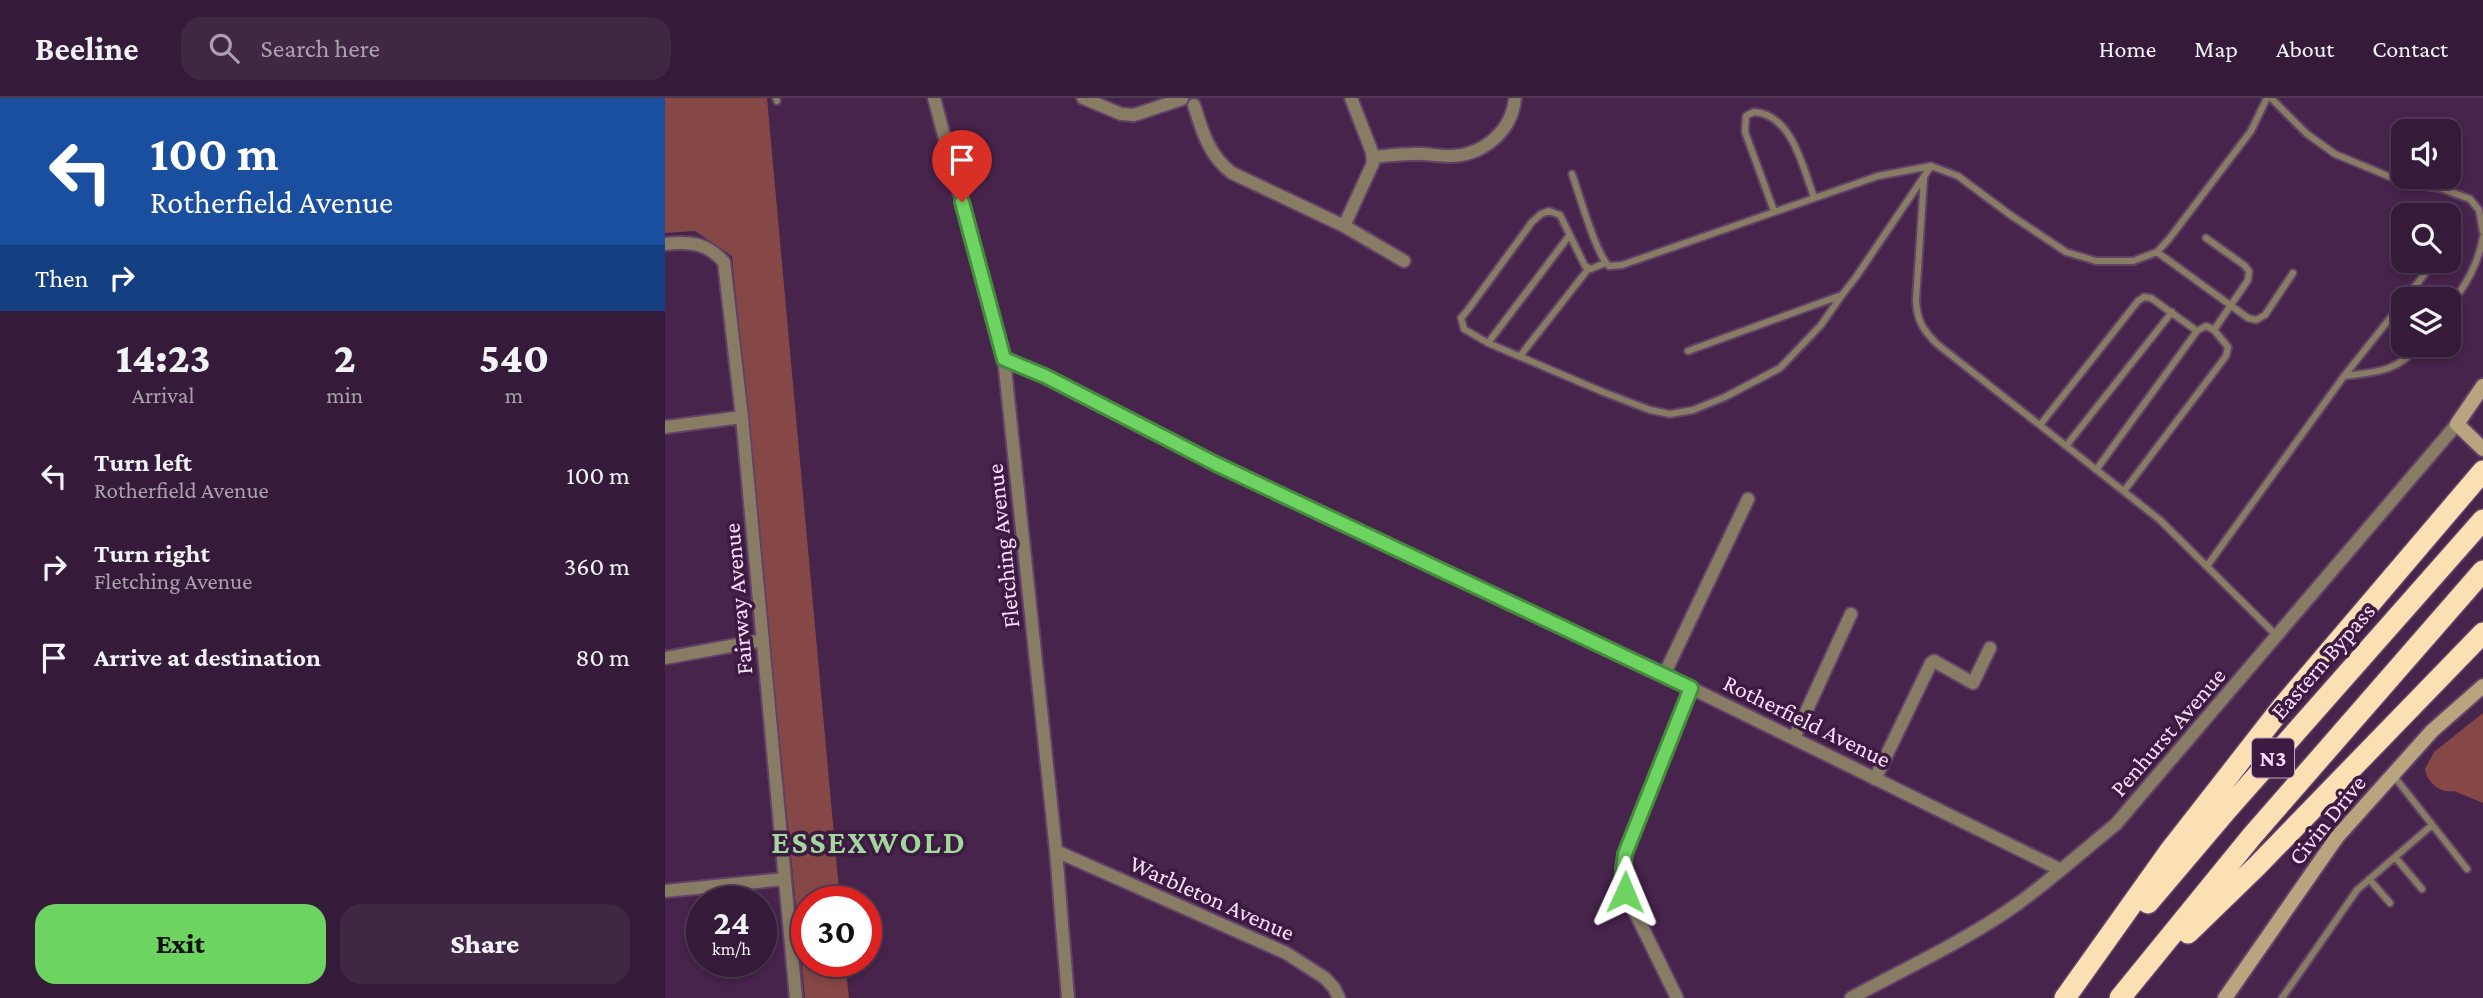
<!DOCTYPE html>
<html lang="en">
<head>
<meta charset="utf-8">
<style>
	:root { --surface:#351b39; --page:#402844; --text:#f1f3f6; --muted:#aaa1ae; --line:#4f3953; --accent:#6dd361 }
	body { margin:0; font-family:"Crimson Pro",serif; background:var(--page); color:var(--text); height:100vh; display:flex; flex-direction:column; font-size:26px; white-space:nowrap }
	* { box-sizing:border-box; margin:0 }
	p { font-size:23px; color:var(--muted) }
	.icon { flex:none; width:38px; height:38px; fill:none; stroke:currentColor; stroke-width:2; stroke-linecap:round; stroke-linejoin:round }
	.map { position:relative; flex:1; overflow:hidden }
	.details { display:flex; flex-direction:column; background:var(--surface); width:665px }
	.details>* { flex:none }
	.banner { background:#1a4fa0; color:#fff; overflow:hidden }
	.fabs { position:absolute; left:1726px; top:21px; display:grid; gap:14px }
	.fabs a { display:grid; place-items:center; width:70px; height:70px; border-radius:14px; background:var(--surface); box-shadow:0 4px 10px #0003,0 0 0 2px var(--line); font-size:35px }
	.speed { position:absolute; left:21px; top:788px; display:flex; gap:14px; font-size:35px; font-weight:700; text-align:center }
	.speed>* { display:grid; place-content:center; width:91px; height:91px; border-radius:50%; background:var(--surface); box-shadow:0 4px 10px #0003,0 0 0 2px var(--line); line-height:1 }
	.speed small { font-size:18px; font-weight:400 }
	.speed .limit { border:10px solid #d22; background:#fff; color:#111 }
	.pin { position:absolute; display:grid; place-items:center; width:60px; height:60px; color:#fff; margin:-72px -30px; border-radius:50% 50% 50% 0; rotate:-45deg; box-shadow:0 0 7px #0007 }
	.pin .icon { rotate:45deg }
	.me { position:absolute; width:77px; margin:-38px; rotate:1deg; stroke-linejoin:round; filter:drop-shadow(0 0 5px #0008) }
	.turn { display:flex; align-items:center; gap:24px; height:147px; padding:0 35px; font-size:32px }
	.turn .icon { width:91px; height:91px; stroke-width:2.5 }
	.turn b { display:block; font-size:49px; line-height:60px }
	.then { display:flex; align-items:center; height:66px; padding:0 35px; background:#0003; gap:14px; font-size:26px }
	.eta { display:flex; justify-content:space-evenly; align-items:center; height:119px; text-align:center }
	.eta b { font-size:42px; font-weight:800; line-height:49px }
	.cta { display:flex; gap:14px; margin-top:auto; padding:14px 35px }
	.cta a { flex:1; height:80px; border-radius:21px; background:var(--accent); color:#111; font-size:28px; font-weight:800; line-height:80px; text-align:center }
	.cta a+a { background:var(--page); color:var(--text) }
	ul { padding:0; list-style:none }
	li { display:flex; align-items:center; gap:21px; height:91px; padding:0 35px }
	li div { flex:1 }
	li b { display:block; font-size:26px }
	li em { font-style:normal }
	header { display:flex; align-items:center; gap:42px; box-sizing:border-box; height:98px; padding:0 35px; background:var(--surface); border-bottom:2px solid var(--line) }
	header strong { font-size:33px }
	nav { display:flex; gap:38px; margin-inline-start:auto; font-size:24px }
	.search { width:490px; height:63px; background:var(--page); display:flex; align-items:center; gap:18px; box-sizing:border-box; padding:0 24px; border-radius:21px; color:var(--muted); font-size:26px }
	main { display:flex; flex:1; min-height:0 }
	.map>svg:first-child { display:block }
</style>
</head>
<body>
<header>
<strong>Beeline</strong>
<div class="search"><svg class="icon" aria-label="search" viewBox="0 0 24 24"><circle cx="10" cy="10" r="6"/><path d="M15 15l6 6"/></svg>Search here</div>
<nav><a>Home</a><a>Map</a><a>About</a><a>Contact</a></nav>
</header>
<main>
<section class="details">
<div class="banner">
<div class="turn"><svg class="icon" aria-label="left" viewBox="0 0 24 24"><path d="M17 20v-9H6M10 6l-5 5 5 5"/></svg><div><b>100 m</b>Rotherfield Avenue</div></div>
<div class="then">Then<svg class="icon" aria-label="right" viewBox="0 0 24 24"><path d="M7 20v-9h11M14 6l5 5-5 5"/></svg></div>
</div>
<div class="eta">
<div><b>14:23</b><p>Arrival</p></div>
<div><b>2</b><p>min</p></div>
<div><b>540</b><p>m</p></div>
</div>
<ul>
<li><svg class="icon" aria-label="left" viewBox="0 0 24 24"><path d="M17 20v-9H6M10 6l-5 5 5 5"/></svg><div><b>Turn left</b><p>Rotherfield Avenue</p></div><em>100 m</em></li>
<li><svg class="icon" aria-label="right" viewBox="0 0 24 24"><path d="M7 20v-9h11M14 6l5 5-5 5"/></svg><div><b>Turn right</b><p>Fletching Avenue</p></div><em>360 m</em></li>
<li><svg class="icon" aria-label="arrive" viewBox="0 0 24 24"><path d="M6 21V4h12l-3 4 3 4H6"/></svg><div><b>Arrive at destination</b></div><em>80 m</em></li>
</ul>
<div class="cta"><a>Exit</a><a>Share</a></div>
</section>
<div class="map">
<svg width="1818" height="900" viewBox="0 0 1818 900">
	<rect width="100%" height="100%" fill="#47244c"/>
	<path fill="#864847" d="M0 0H102L175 803H142V863H180L184 900H140L67 158 30 133 0 135Z
		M1818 615V705L1789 693C1775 696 1762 684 1760 671L1769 654Z"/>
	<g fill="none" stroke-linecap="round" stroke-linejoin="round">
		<defs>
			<path id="lane" d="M111 0 112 3
				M1606 0 1642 36 1670 56 1742 86 1775 90 1805 101 1814 112 1818 134
				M907 76C914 95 931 157 944 168L957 167 1213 78 1266 68 1293 78 1344 116 1401 154 1431 163H1468L1492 154 1504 141 1586 33 1602 0
				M1259 80 1251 202C1252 223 1258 232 1272 246L1495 422 1611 537
				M1109 113 1080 34 1081 18 1089 14C1127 16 1138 70 1149 99
				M1541 140 1579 167 1584 173 1583 182 1549 232
				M1492 154 1583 220 1591 222 1600 217 1628 175
				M940 165 926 171 920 168 895 117 884 113 876 116 867 124 802 213 796 220 799 231 823 245 938 294 985 312 1005 316 1028 312 1060 299 1115 270 1156 227 1177 197
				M1740 201 1770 163
				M1783 210C1801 187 1813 167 1818 139
				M823 245 904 138
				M1023 253 1177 197 1191 179 1266 68
				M855 258 924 170
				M1679 278C1712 274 1732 274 1754 247
				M1375 327 1473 203 1479 199 1486 200 1532 233
				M1401 348 1507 214
				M1431 372 1532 233 1541 228 1549 232 1563 249 1561 258 1459 393
				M1542 468 1679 278 1738 204
				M1728 677 1802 771
				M1730 759 1757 791
				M1704 781 1725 805
				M1617 900 1692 792 1767 727"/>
			<path id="street" d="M269 0 339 261 391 753 403 900
				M418 0 456 16 469 17 517 1
				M529 7C537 33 544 58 567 75L679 128 739 163
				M708 59C720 58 733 56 746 56 758 55 771 58 784 58 817 58 847 34 850 0
				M679 128 708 65 707 54 686 0
				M0 146C25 143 42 145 59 164L77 319 131 900
				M339 261 380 278 551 366 1026 590 1394 771
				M0 329 77 319
				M0 560 98 542
				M999 577 1083 401
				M1129 640 1186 516
				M1210 681 1266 565 1269 563 1308 585 1325 550
				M391 753 621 855 660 880 669 890 674 900
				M0 793 120 781
				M1012 900 960 794 958 770 960 756 1026 590
				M1186 900C1241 870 1300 843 1351 807 1386 782 1418 753 1451 726L1792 326"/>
			<path id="secondary" d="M1818 288 1792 326 1818 351
				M1560 900 1672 739 1767 633 1818 588"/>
			<path id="highway" d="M1483 805 1561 713 1818 422
				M1523 835 1592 768 1818 535
				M1400 900 1504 754 1618 608 1818 373
				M1455 900 1587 738 1818 473"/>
		</defs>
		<use href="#lane" stroke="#634268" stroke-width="10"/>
		<use href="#street" stroke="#634268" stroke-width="16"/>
		<use href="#secondary" stroke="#634268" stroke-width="18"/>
		<use href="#highway" stroke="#634268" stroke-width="24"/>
		<use href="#lane" stroke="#897c65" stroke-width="6"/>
		<use href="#street" stroke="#897c65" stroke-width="12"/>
		<use href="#secondary" stroke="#b9a480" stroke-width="14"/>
		<use href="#highway" stroke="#fae0b3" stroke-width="21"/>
	</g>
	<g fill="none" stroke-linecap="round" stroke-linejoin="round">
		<defs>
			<path id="route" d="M297 104 339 261 380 278 551 366 1026 590 960 756 958 770 960 794"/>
		</defs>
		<use href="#route" stroke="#47893f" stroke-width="18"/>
		<use href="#route" stroke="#6dd361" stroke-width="12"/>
	</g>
	<g text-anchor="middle" stroke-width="7" stroke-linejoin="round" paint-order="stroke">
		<rect fill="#3c1a41" stroke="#bea5c2" stroke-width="2" x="1587" y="640.5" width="42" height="39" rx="5"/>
		<g font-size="23" font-weight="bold" fill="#f6e0f9">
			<text x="1608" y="668">N3</text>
		</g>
		<g font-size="24" fill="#f6e0f9" stroke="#3c1a41">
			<text transform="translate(338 448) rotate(-96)" y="8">Fletching Avenue</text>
			<text transform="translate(73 501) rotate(-95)" y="8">Fairway Avenue</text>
			<text transform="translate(1658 563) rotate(-49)" y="8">Eastern Bypass</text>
			<text transform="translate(1142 623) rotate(26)" y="8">Rotherfield Avenue</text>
			<text transform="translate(1503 634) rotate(-49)" y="8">Penhurst Avenue</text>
			<text transform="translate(1662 722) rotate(-51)" y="8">Civin Drive</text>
			<text transform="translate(547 800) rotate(24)" y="8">Warbleton Avenue</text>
		</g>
		<g font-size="32" font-weight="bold" letter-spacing="2" fill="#a2d89b" stroke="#3c1a41">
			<text x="204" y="755">ESSEXWOLD</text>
		</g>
	</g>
</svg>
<div class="fabs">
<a><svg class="icon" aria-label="sound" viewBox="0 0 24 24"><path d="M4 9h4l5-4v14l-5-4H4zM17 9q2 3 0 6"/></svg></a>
<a><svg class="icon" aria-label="search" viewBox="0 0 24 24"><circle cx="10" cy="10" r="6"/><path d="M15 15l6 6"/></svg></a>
<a><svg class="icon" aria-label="layers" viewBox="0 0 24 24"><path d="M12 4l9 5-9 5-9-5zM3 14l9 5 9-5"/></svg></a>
</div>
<div class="speed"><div>24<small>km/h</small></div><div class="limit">30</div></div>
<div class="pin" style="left:297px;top:104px;background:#d93025"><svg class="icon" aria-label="arrive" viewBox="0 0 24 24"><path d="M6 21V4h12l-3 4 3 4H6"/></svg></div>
<svg class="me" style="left:960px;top:794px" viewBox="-20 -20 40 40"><path d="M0-17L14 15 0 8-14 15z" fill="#6dd361" stroke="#fff" stroke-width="4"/></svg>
</div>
</main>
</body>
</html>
